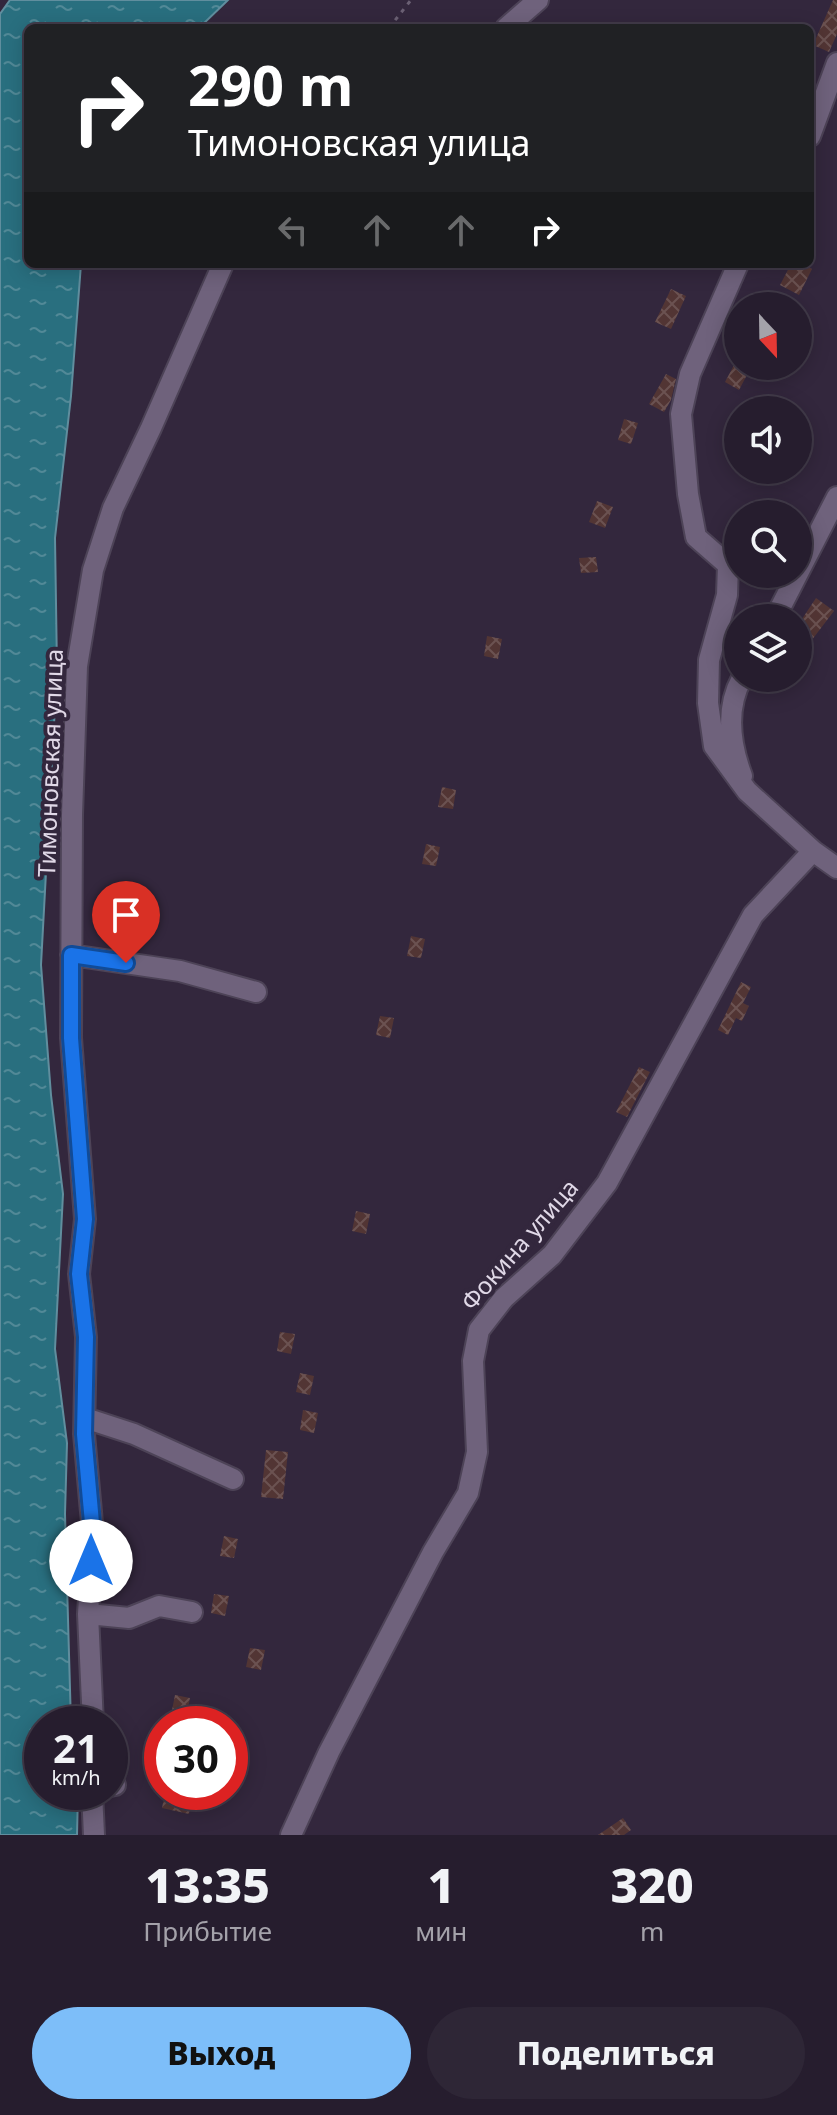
<!DOCTYPE html>
<html lang="ru">
<head>
<meta charset="utf-8">
<style>
	:root { --surface:#261d2e; --page:#2e2636; --text:#f1f3f6; --muted:#a4a2aa; --line:#423b4a; --accent:#7dbef9 }
	body { margin:0; font-family:"Noto Sans",sans-serif; background:var(--page); color:var(--text); height:100vh; display:flex; flex-direction:column; font-size:30px; white-space:nowrap }
	* { box-sizing:border-box; margin:0 }
	p { font-size:26px; color:var(--muted) }
	.icon { flex:none; width:44px; height:44px; fill:none; stroke:currentColor; stroke-width:2; stroke-linecap:round; stroke-linejoin:round }
	.map { position:relative; height:1835px; overflow:hidden }
	.panel { display:flex; flex-direction:column; background:var(--surface); flex:1 }
	.panel>* { flex:none }
	.guide { position:absolute; left:24px; top:24px; width:790px; height:244px; border-radius:12px; box-shadow:0 4px 20px #0003,0 0 0 2px var(--line); background:#202124; color:#fff; overflow:hidden }
	.needle { width:52px; rotate:158deg }
	.buttons { position:absolute; left:724px; top:292px; display:grid; gap:16px }
	.buttons a { display:grid; place-items:center; width:88px; height:88px; border-radius:50%; background:var(--surface); box-shadow:0 4px 20px #0003,0 0 0 2px var(--line); font-size:40px }
	.speed { position:absolute; left:24px; top:1706px; display:flex; gap:16px; font-size:40px; font-weight:700; text-align:center }
	.speed>* { display:grid; place-content:center; width:104px; height:104px; border-radius:50%; background:var(--surface); box-shadow:0 4px 20px #0003,0 0 0 2px var(--line); line-height:1 }
	.speed small { font-size:20px; font-weight:400 }
	.speed .limit { border:12px solid #d22; background:#fff; color:#111 }
	.pin { position:absolute; display:grid; place-items:center; width:68px; height:68px; color:#fff; margin:-82px -34px; border-radius:50% 50% 50% 0; rotate:-45deg; box-shadow:0 0 8px #0007 }
	.pin .icon { rotate:45deg }
	.me { position:absolute; width:88px; margin:-44px; rotate:0deg; stroke-linejoin:round; filter:drop-shadow(0 0 6px #0008) }
	.turn { display:flex; align-items:center; gap:28px; height:168px; padding:0 32px; font-size:36px }
	.turn .icon { width:104px; height:104px; stroke-width:2.5 }
	.turn b { display:block; font-size:56px; line-height:68px }
	.lanes { display:flex; align-items:center; height:76px; padding:0 32px; background:#0003; justify-content:center; gap:40px; direction:ltr }
	.lanes .off { opacity:.35 }
	.eta { display:flex; justify-content:space-evenly; align-items:center; height:136px; text-align:center }
	.eta b { font-size:48px; font-weight:800; line-height:56px }
	.button { display:flex; gap:16px; margin-top:auto; padding:16px 32px }
	.button a { flex:1; height:92px; border-radius:48px; background:var(--accent); color:#111; font-size:32px; font-weight:800; line-height:92px; text-align:center }
	.button a+a { background:var(--page); color:var(--text) }
	.map>svg:first-child { display:block }
</style>
</head>
<body>
<div class="map">
<svg width="837" height="1835" viewBox="0 0 837 1835">
	<defs>
		<pattern id="water-ripples" width="26" height="14" patternUnits="userSpaceOnUse" patternTransform="scale(2)"><rect width="26" height="14" fill="#296f7f"/><path d="M2 4q2-2 4 0t4 0M15 11q2-2 4 0t4 0" fill="none" stroke="#528997"/></pattern>
		<pattern id="building-cross-hatch" width="8" height="8" patternUnits="userSpaceOnUse" patternTransform="scale(2)"><rect width="8" height="8" fill="#523534"/><path d="M0 0l8 8M0 8l8-8" fill="none" stroke="#6b5251"/></pattern>
	</defs>
	<rect width="100%" height="100%" fill="#33273d"/>
	<path fill="url(#water-ripples)" stroke="#608e9e" stroke-width="2" d="M10 0H228L199 28H28V264H81L71 396 55 538 57 669 41 965 51 1095 63 1194 55 1349 67 1443 65 1514 71 1724H42V1792H78L77 1835H0V14Z"/>
	<path fill="url(#building-cross-hatch)" d="M833 0H837V34L829 52 813 45Z
		M791 264H803L812 269 799 295 780 285Z
		M671 289 686 296 671 329 655 322Z
		M734 365 748 373 739 390 725 382Z
		M666 374 676 379 671 400 664 412 649 404Z
		M624 419 638 423 631 444 618 440Z
		M597 501 613 507 605 528 589 522Z
		M596 557 598 572 581 573 579 558Z
		M816 598 834 611 805 649 798 644V625Z
		M487 636 502 639 498 659 484 656Z
		M760 678H789L780 692Z
		M442 787 456 790 453 809 438 807Z
		M426 844 440 847 436 866 422 864Z
		M411 936 425 939 421 958 407 956Z
		M741 982 751 987 743 1003 749 1006 742 1021 736 1018 728 1035 718 1030Z
		M380 1016 394 1018 390 1038 376 1035Z
		M639 1067 650 1072 627 1117 616 1112Z
		M356 1211 370 1214 366 1234 352 1231Z
		M280 1332 295 1334 291 1354 277 1351Z
		M300 1373 314 1376 310 1395 296 1392Z
		M303 1410 318 1413 314 1433 300 1430Z
		M266 1450 288 1452 283 1499 261 1497Z
		M224 1536 238 1539 234 1558 220 1556Z
		M214 1594 229 1596 225 1616 211 1613Z
		M250 1648 265 1650 261 1670 246 1667Z
		M175 1695 190 1698 186 1718 171 1715Z
		M165 1792H193L189 1814 162 1808Z
		M623 1818 631 1830 624 1835H598Z"/>
	<g fill="none" stroke-linecap="round" stroke-linejoin="round">
		<defs>
			<path id="minor" d="M506 28 538 0
				M810 136 837 63
				M738 264 690 374 681 414 688 494 696 537 728 565 727 595 709 660 708 703 714 746 747 791 813 851 837 868
				M775 618 837 497
				M742 776C730 744 725 709 742 678
				M71 955 180 971 256 992
				M85 1418 134 1434 233 1479
				M88 1614 129 1618 159 1606 192 1612
				M93 1724 88 1614 93 1534 84 1434 86 1337 79 1274 85 1219 71 1038 72 815 77 666 93 570 113 508 151 428 223 264
				M110 1786 115 1785
				M92 1792 94 1835
				M291 1835 329 1752 433 1552 468 1493 477 1452 473 1361 479 1330 504 1298 552 1255 607 1183 753 915 813 851"/>
		</defs>
		<use href="#minor" stroke="#4d4357" stroke-width="24"/>
		<path stroke="#6b6074" stroke-width="3" stroke-dasharray="4 6" stroke-linecap="butt" d="M389 28 411 0"/>
		<use href="#minor" stroke="#6f627c" stroke-width="20"/>
	</g>
	<g fill="none" stroke-linecap="round" stroke-linejoin="round">
		<defs>
			<path id="route" d="M91 1561 93 1534 84 1434 86 1337 79 1274 85 1219 71 1038V955L126 963"/>
		</defs>
		<use href="#route" stroke="#114b97" stroke-width="20"/>
		<use href="#route" stroke="#1a73e8" stroke-width="14"/>
	</g>
	<g text-anchor="middle" stroke-width="8" stroke-linejoin="round" paint-order="stroke">
		<g font-size="24" fill="#e0d8e7" stroke="#33273d">
			<text transform="translate(51 763) rotate(-88)" y="8">Тимоновская улица</text>
			<text transform="translate(520 1245) rotate(-49)" y="8">Фокина улица</text>
		</g>
	</g>
</svg>
<div class="buttons">
<a><svg class="needle" viewBox="-14 -14 28 28"><path d="M0-13l5 13h-10z" fill="#e53935"/><path d="M0 13l5-13h-10z" fill="#a4a2aa"/></svg></a>
<a><svg class="icon" aria-label="sound" viewBox="0 0 24 24"><path d="M4 9h4l5-4v14l-5-4H4zM17 9q2 3 0 6"/></svg></a>
<a><svg class="icon" aria-label="search" viewBox="0 0 24 24"><circle cx="10" cy="10" r="6"/><path d="M15 15l6 6"/></svg></a>
<a><svg class="icon" aria-label="layers" viewBox="0 0 24 24"><path d="M12 4l9 5-9 5-9-5zM3 14l9 5 9-5"/></svg></a>
</div>
<div class="speed"><div>21<small>km/h</small></div><div class="limit">30</div></div>
<div class="pin" style="left:126px;top:963px;background:#d93025"><svg class="icon" aria-label="arrive" viewBox="0 0 24 24"><path d="M6 21V4h12l-3 4 3 4H6"/></svg></div>
<svg class="me" style="left:91px;top:1561px" viewBox="-20 -20 40 40"><circle r="19" fill="#fff"/><path d="M0-13L10 11 0 6-10 11z" fill="#1a73e8"/></svg>
<div class="guide">
<div class="turn"><svg class="icon" aria-label="right" viewBox="0 0 24 24"><path d="M7 20v-9h11M14 6l5 5-5 5"/></svg><div><b>290 m</b>Тимоновская улица</div></div>
<div class="lanes"><svg class="icon off" aria-label="left" viewBox="0 0 24 24"><path d="M17 20v-9H6M10 6l-5 5 5 5"/></svg><svg class="icon off" aria-label="ahead" viewBox="0 0 24 24"><path d="M12 20V5M6 11l6-6 6 6"/></svg><svg class="icon off" aria-label="ahead" viewBox="0 0 24 24"><path d="M12 20V5M6 11l6-6 6 6"/></svg><svg class="icon" aria-label="right" viewBox="0 0 24 24"><path d="M7 20v-9h11M14 6l5 5-5 5"/></svg></div>
</div>
</div>
<section class="panel">
<div class="eta">
<div><b>13:35</b><p>Прибытие</p></div>
<div><b>1</b><p>мин</p></div>
<div><b>320</b><p>m</p></div>
</div>
<div class="button"><a>Выход</a><a>Поделиться</a></div>
</section>
</body>
</html>
